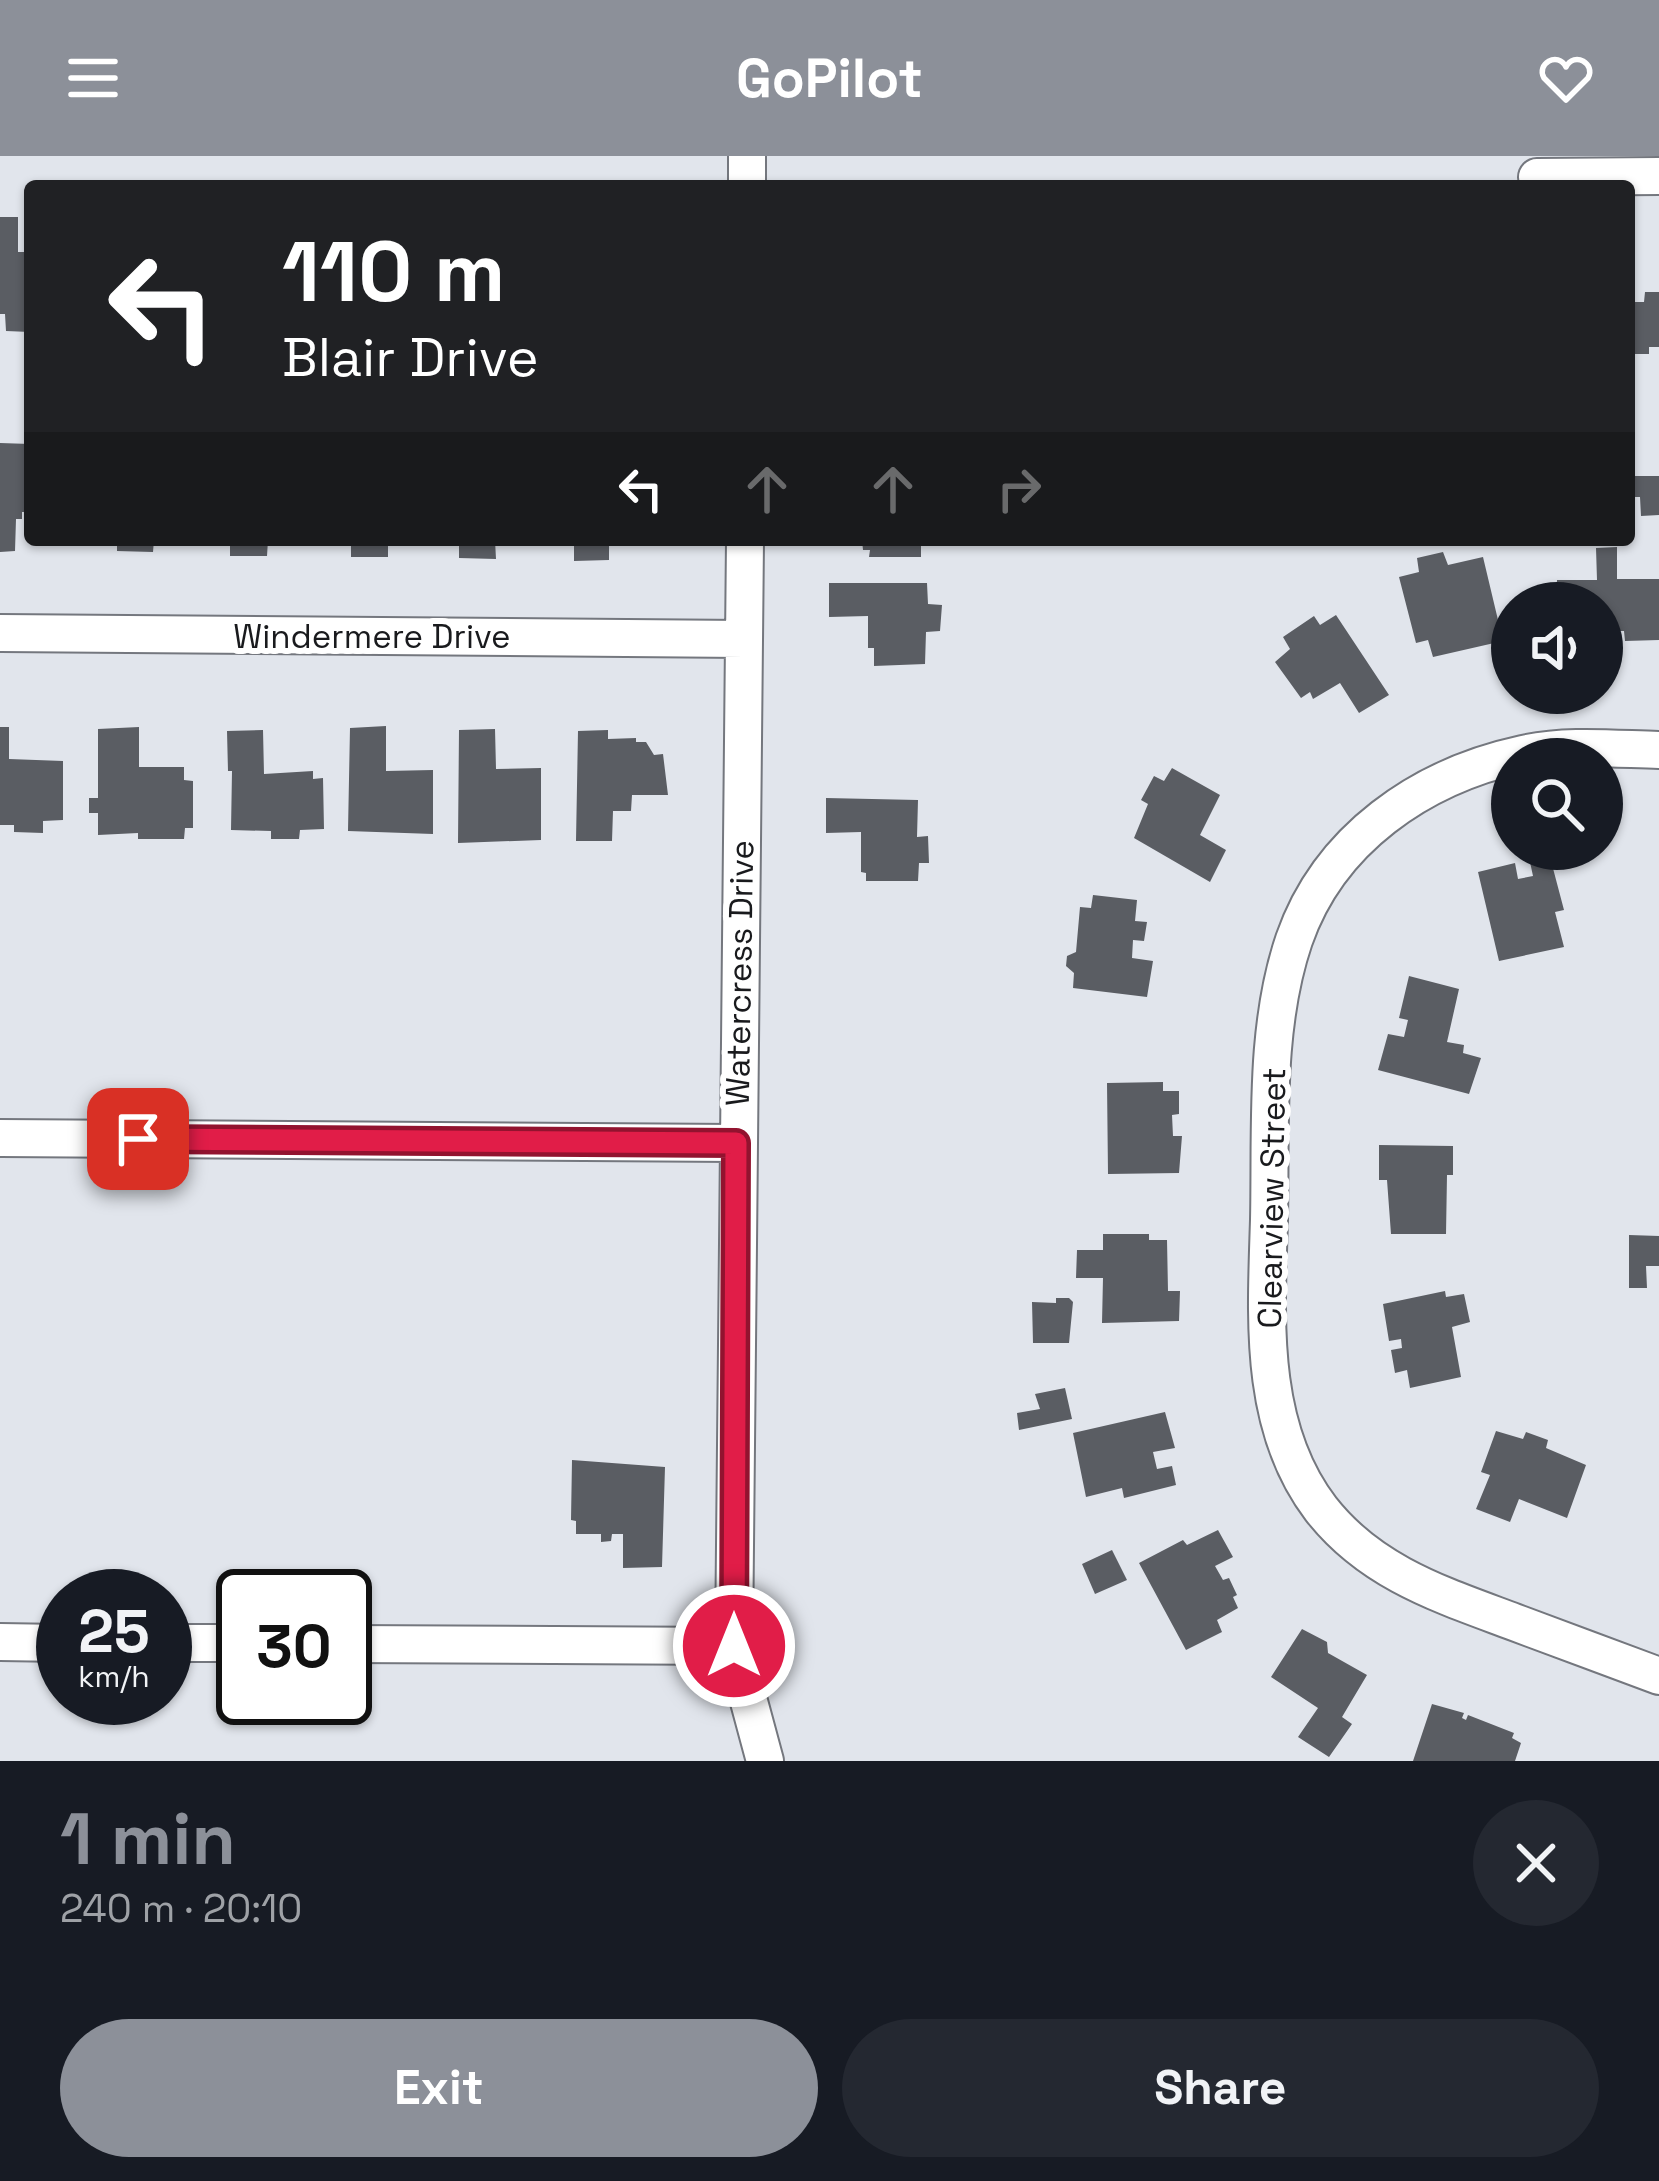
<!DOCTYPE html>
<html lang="en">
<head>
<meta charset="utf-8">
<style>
	:root { --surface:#171b24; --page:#242831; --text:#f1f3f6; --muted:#9ea1a6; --accent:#8c9099 }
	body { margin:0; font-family:"Space Grotesk",sans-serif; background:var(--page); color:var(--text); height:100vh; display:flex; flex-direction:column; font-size:45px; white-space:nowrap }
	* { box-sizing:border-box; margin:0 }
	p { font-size:39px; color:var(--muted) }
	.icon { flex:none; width:66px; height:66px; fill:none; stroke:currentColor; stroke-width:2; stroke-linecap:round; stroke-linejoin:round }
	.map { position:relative; height:1605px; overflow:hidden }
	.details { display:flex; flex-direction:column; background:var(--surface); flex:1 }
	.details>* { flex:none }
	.banner { position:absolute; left:24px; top:24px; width:1611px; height:366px; border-radius:12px; box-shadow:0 3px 9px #0004; background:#202124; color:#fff; overflow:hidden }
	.fabs { position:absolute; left:1491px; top:426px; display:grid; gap:24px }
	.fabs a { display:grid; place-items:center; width:132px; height:132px; border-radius:50%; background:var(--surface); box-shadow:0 3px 9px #0004; font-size:60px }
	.speed { position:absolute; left:36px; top:1413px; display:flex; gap:24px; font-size:60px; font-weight:700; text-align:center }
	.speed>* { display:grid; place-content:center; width:156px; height:156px; border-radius:50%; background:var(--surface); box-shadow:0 3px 9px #0004; line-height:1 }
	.speed small { font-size:30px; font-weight:400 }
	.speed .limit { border:6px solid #111; border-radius:18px; background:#fff; color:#111 }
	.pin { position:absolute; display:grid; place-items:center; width:102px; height:102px; color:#fff; margin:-51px; border-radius:24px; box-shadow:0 6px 18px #0006 }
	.me { position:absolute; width:132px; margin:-66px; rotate:0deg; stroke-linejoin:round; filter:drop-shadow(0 0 9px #0008) }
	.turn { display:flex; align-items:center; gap:42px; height:252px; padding:0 60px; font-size:54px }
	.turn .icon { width:156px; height:156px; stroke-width:2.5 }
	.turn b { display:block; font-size:84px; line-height:102px }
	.lanes { display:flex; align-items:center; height:114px; padding:0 60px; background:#0003; justify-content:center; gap:60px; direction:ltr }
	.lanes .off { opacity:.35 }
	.round { display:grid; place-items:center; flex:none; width:126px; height:126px; border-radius:63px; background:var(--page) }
	.head { display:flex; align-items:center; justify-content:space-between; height:204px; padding:0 60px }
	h1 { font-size:72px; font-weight:600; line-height:90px; color:var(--accent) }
	.button { display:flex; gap:24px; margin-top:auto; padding:24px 60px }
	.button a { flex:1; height:138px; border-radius:72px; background:var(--accent); color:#fff; font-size:48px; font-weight:600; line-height:138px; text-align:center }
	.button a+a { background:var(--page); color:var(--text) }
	header { display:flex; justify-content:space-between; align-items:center; height:156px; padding:0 60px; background:var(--accent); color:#fff; font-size:54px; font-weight:600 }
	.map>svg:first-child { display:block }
</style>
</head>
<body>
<header><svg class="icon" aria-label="menu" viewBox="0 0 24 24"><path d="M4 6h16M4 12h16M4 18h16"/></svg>GoPilot<svg class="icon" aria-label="heart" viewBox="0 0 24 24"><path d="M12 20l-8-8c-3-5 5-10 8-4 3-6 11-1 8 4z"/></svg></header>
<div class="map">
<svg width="1659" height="1605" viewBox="0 0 1659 1605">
	<rect width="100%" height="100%" fill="#e1e5ec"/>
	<path fill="#5a5d63" d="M0 61H18V96H30V176L6 175 5 158H0Z
		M1645 136H1659V191H1649V198H1629V146H1644Z
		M0 287 30 288V356H22V363H16L15 395 0 396Z
		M1629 320H1659V359L1641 360 1640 341H1629Z
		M117 384H154L153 396 117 395Z
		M230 384H268L267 400H230Z
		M351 384H388V401H351Z
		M459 384H495L496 403 459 402Z
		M574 384H609V404L574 405Z
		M862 384H921V401H869L870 394H863Z
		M1617 391V423H1659V484L1625 485 1624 475H1613L1614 487H1602V447H1556L1557 424H1597L1596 392Z
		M1443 396 1448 409 1483 401 1503 485 1433 501 1428 484 1416 487 1399 421 1419 416 1417 402Z
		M829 427H927L928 448 942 449 940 475 926 476 925 508 874 510V492H868V460L829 461Z
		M1336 459 1389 539 1359 557 1340 527 1313 543 1310 536 1301 542 1275 506 1290 493 1283 481 1314 460 1320 469Z
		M386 570V615L433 614V678L348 675 350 572Z
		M0 571H9V603L63 605V664L43 665V677L14 676V669H0Z
		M139 571V611H184V624L193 625V672H185L184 683H138V677L98 679V657H89V642H98V573Z
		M495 573 496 613 541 612V684L458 687 459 574Z
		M263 574 264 618 313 615V623L323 622 324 673 300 674 299 683H271V675L231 674 232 615H228L227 575Z
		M608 574V583L636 582V586H646L654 599 663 598 668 639H632L631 655H613L612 685H576L578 575Z
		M1172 612 1220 639 1200 679 1226 694 1210 726 1134 682 1148 648 1141 644 1154 620 1164 625Z
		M826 642 918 644 917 681 928 680 929 707H919L918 725H866V717L861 716V676L826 677Z
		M1550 701 1564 754 1555 756 1564 791 1499 805 1478 716 1515 707 1518 723 1533 720 1530 706Z
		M1093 739 1137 744 1135 765 1147 766 1144 785 1133 784 1132 802 1153 805 1147 841 1073 832 1074 817 1066 810 1067 800 1076 796 1080 751 1091 752Z
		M1409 820 1459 833 1447 886 1464 889 1463 897 1481 902 1469 938 1378 914 1388 878 1404 881 1408 864 1399 862Z
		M1163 926V935H1179V958L1172 959 1173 980H1182L1179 1017 1108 1018 1107 927Z
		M1379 989 1453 990V1019H1447L1446 1078H1391L1387 1024H1379Z
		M1103 1078H1149V1084H1167L1168 1135H1180L1179 1165 1102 1167 1103 1122H1076L1077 1094H1103Z
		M1629 1079 1659 1080V1110H1646L1647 1132H1629Z
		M1445 1135 1446 1141 1464 1138 1470 1166 1452 1171 1461 1221 1410 1232 1407 1214 1395 1217 1391 1194 1402 1192 1401 1183 1389 1185 1383 1148Z
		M1056 1142H1069L1073 1146 1069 1187H1033L1032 1146 1056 1147Z
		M1065 1232 1072 1263 1019 1274 1017 1257 1040 1253 1035 1238Z
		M1165 1256 1175 1292 1153 1296 1157 1313 1172 1310 1176 1329 1124 1342 1122 1332 1086 1341 1073 1277Z
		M1496 1275 1523 1283 1526 1276 1548 1284 1546 1292 1586 1309 1567 1362 1519 1343 1510 1366 1476 1353 1490 1319 1481 1316Z
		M572 1304 665 1311 662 1411 623 1412V1378H612L611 1385 601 1386V1378H576V1365L571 1364Z
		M1218 1374 1233 1401 1215 1410 1223 1424 1229 1422 1237 1439 1233 1441 1238 1452 1217 1464 1222 1476 1186 1494 1139 1407 1183 1384 1187 1389Z
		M1112 1394 1127 1424 1095 1438 1082 1408Z
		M1302 1473 1327 1486 1328 1497 1367 1519 1342 1561 1352 1568 1329 1601 1298 1581 1318 1552 1271 1521Z
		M1432 1548 1464 1557 1462 1562 1466 1564 1468 1559 1514 1577 1512 1582 1521 1587 1515 1605H1413Z"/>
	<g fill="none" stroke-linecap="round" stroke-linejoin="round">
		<defs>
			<path id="minor" d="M1537 21 1659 20
				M747 30V0
				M745 384 734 1490 765 1605
				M0 477 744 483
				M1659 594C1615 593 1566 588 1523 598 1421 620 1329 683 1294 784 1264 872 1271 973 1269 1064 1266 1162 1258 1271 1321 1353 1371 1417 1442 1439 1514 1466 1562 1484 1611 1502 1659 1520
				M0 982 736 987
				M0 1486 63 1487
				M165 1487H243
				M345 1488 734 1490"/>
		</defs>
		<use href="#minor" stroke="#74777e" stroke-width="40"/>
		<use href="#minor" stroke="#fff" stroke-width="36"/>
	</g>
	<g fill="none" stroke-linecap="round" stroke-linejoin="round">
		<defs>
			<path id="route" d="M138 983 736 987 734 1490"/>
		</defs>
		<use href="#route" stroke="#92132f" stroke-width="30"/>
		<use href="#route" stroke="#e11d48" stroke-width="21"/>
	</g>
	<g text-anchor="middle" stroke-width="12" stroke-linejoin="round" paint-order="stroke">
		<g font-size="33" fill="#191a1d" stroke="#fff">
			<text x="372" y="492">Windermere Drive</text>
			<text transform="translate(739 817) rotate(-89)" y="12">Watercress Drive</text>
			<text transform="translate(1271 1042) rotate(-89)" y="12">Clearview Street</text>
		</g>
	</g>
</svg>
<div class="fabs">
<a><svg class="icon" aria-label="sound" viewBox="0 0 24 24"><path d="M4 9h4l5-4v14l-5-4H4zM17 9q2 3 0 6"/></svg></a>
<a><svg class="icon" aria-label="search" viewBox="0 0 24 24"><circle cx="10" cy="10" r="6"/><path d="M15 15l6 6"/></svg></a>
</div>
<div class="speed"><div>25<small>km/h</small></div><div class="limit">30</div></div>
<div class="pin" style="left:138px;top:983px;background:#d93025"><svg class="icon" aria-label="arrive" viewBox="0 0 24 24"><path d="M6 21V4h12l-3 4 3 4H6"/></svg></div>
<svg class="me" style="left:734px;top:1490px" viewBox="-20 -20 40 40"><circle r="17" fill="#e11d48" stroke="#fff" stroke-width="3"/><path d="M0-11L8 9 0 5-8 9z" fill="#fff"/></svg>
<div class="banner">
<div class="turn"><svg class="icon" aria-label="left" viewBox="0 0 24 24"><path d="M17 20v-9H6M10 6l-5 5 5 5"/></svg><div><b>110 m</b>Blair Drive</div></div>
<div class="lanes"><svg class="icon" aria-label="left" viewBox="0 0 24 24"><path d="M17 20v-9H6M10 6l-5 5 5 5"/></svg><svg class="icon off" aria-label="ahead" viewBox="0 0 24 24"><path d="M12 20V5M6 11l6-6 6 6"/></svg><svg class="icon off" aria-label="ahead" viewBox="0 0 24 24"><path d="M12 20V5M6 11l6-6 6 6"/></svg><svg class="icon off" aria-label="right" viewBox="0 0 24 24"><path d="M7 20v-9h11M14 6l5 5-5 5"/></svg></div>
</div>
</div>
<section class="details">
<div class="head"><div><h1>1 min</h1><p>240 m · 20:10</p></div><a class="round"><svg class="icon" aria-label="close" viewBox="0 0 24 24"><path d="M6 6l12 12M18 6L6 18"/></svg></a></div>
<div class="button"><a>Exit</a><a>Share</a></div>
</section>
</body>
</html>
